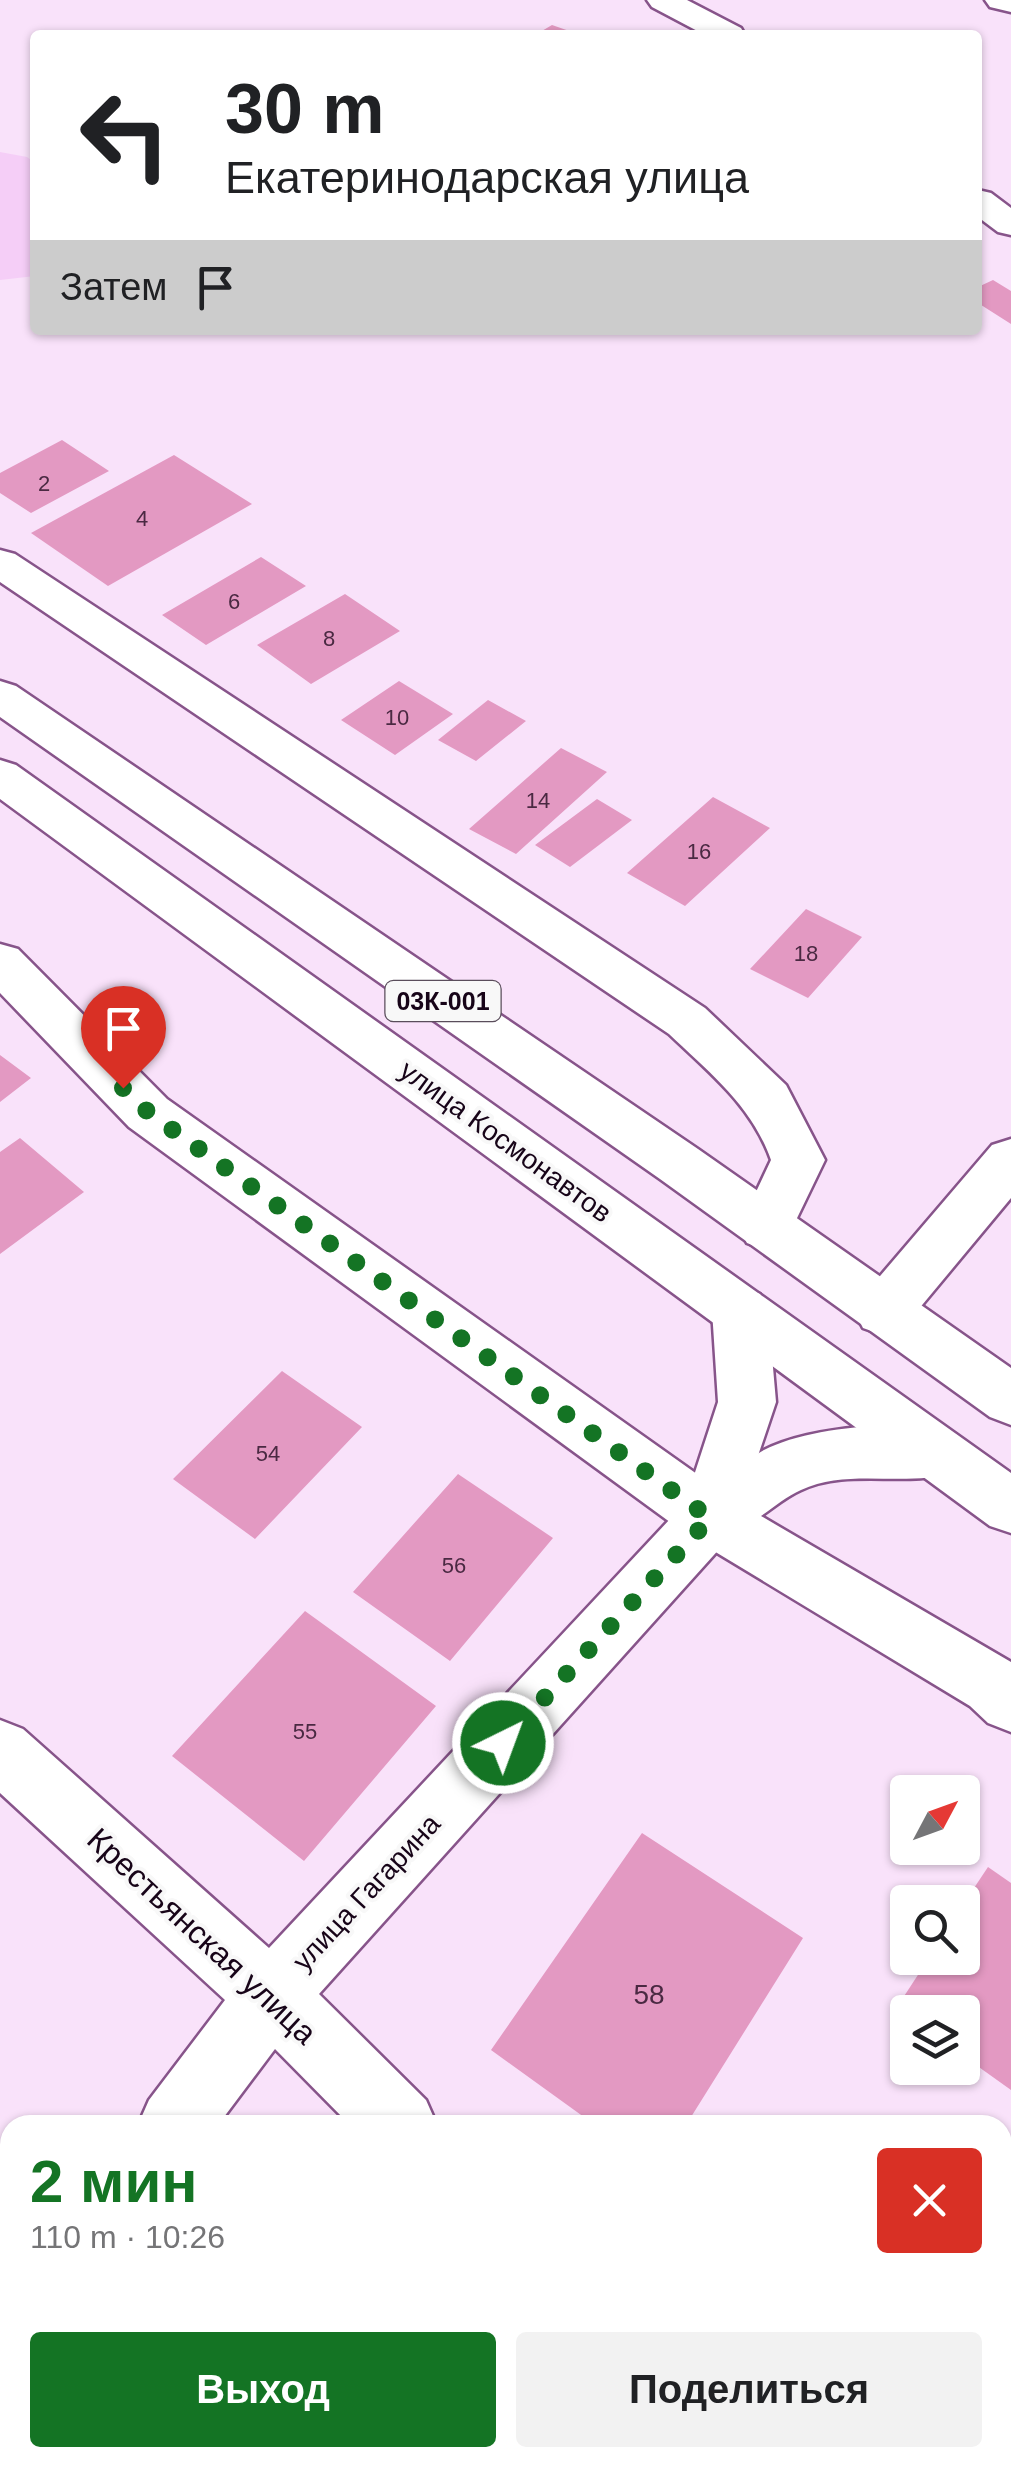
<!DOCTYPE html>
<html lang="ru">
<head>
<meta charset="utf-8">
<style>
	:root { --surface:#fff; --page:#f2f2f2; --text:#202124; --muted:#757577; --accent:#147424 }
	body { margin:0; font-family:Arial,sans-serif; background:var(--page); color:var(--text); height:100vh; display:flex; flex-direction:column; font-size:38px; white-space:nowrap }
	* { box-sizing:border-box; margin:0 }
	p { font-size:32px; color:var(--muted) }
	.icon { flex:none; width:55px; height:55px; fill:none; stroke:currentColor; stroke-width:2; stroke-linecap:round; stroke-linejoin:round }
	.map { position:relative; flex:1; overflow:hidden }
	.panel { position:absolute; left:0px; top:2115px; width:1012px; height:352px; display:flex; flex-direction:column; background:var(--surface); border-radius:30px 30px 0 0; box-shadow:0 2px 8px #0004 }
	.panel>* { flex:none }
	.hud { position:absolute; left:30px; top:30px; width:952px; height:305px; border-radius:10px; box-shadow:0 2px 8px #0004; background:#fff; color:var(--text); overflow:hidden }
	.needle { width:65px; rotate:49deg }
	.tools { position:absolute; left:890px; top:1775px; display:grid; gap:20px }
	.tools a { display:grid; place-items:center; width:90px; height:90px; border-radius:10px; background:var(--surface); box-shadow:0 2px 8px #0004; font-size:50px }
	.pin { position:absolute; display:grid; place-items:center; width:85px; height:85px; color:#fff; margin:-102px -42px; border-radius:50% 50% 50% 0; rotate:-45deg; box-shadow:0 0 10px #0007 }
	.pin .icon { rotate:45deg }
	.me { position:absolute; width:110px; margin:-55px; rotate:42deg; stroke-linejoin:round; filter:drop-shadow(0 0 8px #0008) }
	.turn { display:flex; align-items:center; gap:35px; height:210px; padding:0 30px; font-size:45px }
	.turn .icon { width:130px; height:130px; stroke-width:2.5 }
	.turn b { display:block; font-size:70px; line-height:85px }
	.then { display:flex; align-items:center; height:95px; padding:0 30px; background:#0003; gap:20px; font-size:38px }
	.round { display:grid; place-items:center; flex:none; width:105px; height:105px; border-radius:10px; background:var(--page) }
	.head { display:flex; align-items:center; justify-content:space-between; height:170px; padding:0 30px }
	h1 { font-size:60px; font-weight:600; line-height:75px; color:var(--accent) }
	.cta { display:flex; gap:20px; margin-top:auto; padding:20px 30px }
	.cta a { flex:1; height:115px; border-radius:10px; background:var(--accent); color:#fff; font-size:40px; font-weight:600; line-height:115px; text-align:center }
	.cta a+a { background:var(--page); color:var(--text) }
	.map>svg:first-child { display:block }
</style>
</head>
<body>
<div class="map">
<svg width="1011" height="2467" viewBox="0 0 1011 2467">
	<rect width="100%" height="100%" fill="#f9e2fa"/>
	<path fill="#f5cef7" d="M0 152 27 157 35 163V276L0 280Z"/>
	<path fill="#e399c2" d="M552 25 578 34V35H535Z
		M993 280 1011 291V324L978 303V287Z
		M62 440 109 471 31 513 0 493V473Z
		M174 455 252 504 108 586 31 533Z
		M261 557 306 586 206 645 162 615Z
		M345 594 400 631 311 684 257 645Z
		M399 681 453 714 395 755 341 720Z
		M488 700 526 721 476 761 438 740Z
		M561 748 607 772 516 854 469 829Z
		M713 797 770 828 685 906 627 873Z
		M597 799 632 820 570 867 535 845Z
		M806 909 862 937 808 998 750 969Z
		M0 1055 31 1078 0 1102Z
		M20 1138 84 1192 0 1254V1152Z
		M282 1371 362 1427 255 1539 173 1479Z
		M458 1474 553 1538 450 1661 353 1592Z
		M305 1611 436 1706 304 1861 172 1756Z
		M642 1833 803 1938 686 2125H595L491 2050Z
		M988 1867 1011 1883V2090L962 2055V2012L908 2015 897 2007 929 1958H962V1906Z
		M262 2458H529L537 2465 273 2467Z"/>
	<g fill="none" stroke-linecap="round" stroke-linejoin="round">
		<defs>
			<path id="minor" d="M647 0H687L741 28 745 35H705L652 7Z
				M985 0H1011V12L990 7Z
				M978 190 991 193 1011 208V235L998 232 978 217Z
				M0 550 15 554 705 1008 786 1085 825 1160 785 1243 766 1250 747 1243 739 1228 771 1160C752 1106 710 1073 669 1034L0 582Z
				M0 944 18 949 167 1099 711 1484C729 1473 746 1460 764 1450 810 1426 909 1418 957 1435L966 1453 957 1471C907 1489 850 1467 801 1490 787 1496 774 1507 761 1516L1011 1662V1732L988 1723 970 1706 689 1536 129 1127 0 993Z"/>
			<path id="secondary" d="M1011 1139V1198L903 1328 883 1335 863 1328 855 1312 863 1296 992 1145Z
				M740 1287 760 1294 768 1310 776 1402 731 1536 319 1994 426 2100 437 2125H350L275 2049 218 2125H138L149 2100 225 2000 0 1793V1720L23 1729 269 1948 685 1503 718 1402 712 1310 720 1294Z
				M10 2305V2390L0 2394V2309Z
				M699 2458H782L786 2467H703Z"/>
			<path id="primary" d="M0 681 16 686 698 1149 1011 1368V1425L990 1417 660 1179 0 717Z
				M0 760 16 765 1011 1473V1533L990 1526 0 799Z"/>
		</defs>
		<use href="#minor" stroke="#87548a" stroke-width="5"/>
		<use href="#secondary" stroke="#87548a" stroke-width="5"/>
		<use href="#primary" stroke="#87548a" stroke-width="5"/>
		<use href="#minor" fill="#fff" fill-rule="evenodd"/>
		<use href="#secondary" fill="#fff" fill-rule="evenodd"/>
		<use href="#primary" fill="#fff" fill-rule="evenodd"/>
	</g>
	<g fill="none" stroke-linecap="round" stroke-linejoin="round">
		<path stroke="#147424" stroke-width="18" stroke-dasharray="0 32.4" d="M123 1088 148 1112 710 1518 503 1743"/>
	</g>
	<g text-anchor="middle" stroke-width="8" stroke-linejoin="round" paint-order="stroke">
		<g font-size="22" fill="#4a2942">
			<text x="44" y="491">2</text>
			<text x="142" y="526">4</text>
			<text x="234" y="609">6</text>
			<text x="329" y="646">8</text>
			<text x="397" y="725">10</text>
			<text x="538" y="808">14</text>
			<text x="699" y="859">16</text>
			<text x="806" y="961">18</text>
			<text x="268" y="1461">54</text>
			<text x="454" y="1573">56</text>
			<text x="305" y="1739">55</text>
		</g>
		<rect fill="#f8f8f8" stroke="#5a4d5b" stroke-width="2.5" x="385.5" y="981" width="115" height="40" rx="8"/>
		<g font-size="25" font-weight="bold" fill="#170418">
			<text x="443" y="1010">03К-001</text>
		</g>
		<g font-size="28" fill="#170418" stroke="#f8f8f8">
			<text transform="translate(506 1141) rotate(36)" y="10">улица Космонавтов</text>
			<text transform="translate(366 1892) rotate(-47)" y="10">улица Гагарина</text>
		</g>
		<g font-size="28" fill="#4a2942">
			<text x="649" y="2004">58</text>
		</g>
		<g font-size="32" fill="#170418" stroke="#f8f8f8">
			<text transform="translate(202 1936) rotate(43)" y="11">Крестьянская улица</text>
		</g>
	</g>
</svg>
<div class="tools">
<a><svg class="needle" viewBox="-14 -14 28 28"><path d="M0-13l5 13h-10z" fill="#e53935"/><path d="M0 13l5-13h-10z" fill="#757577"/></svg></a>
<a><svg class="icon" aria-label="search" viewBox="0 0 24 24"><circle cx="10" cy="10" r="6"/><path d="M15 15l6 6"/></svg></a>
<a><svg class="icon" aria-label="layers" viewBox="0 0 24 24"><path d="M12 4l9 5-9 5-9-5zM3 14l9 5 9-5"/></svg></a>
</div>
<div class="pin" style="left:123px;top:1088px;background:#d93025"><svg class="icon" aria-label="arrive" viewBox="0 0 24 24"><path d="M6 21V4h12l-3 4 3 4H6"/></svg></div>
<svg class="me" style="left:503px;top:1743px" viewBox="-20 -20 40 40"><circle r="17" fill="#147424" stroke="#fff" stroke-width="3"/><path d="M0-11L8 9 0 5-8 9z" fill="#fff"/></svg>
<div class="hud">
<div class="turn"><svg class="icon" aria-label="left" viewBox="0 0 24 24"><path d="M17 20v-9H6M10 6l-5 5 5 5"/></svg><div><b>30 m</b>Екатеринодарская улица</div></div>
<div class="then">Затем<svg class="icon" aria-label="arrive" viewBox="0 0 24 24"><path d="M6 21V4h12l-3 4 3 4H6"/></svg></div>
</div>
<section class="panel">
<div class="head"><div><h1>2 мин</h1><p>110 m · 10:26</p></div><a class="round" style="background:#d93025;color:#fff"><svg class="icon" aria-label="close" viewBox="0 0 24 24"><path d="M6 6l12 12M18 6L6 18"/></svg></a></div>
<div class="cta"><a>Выход</a><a>Поделиться</a></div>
</section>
</div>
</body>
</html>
